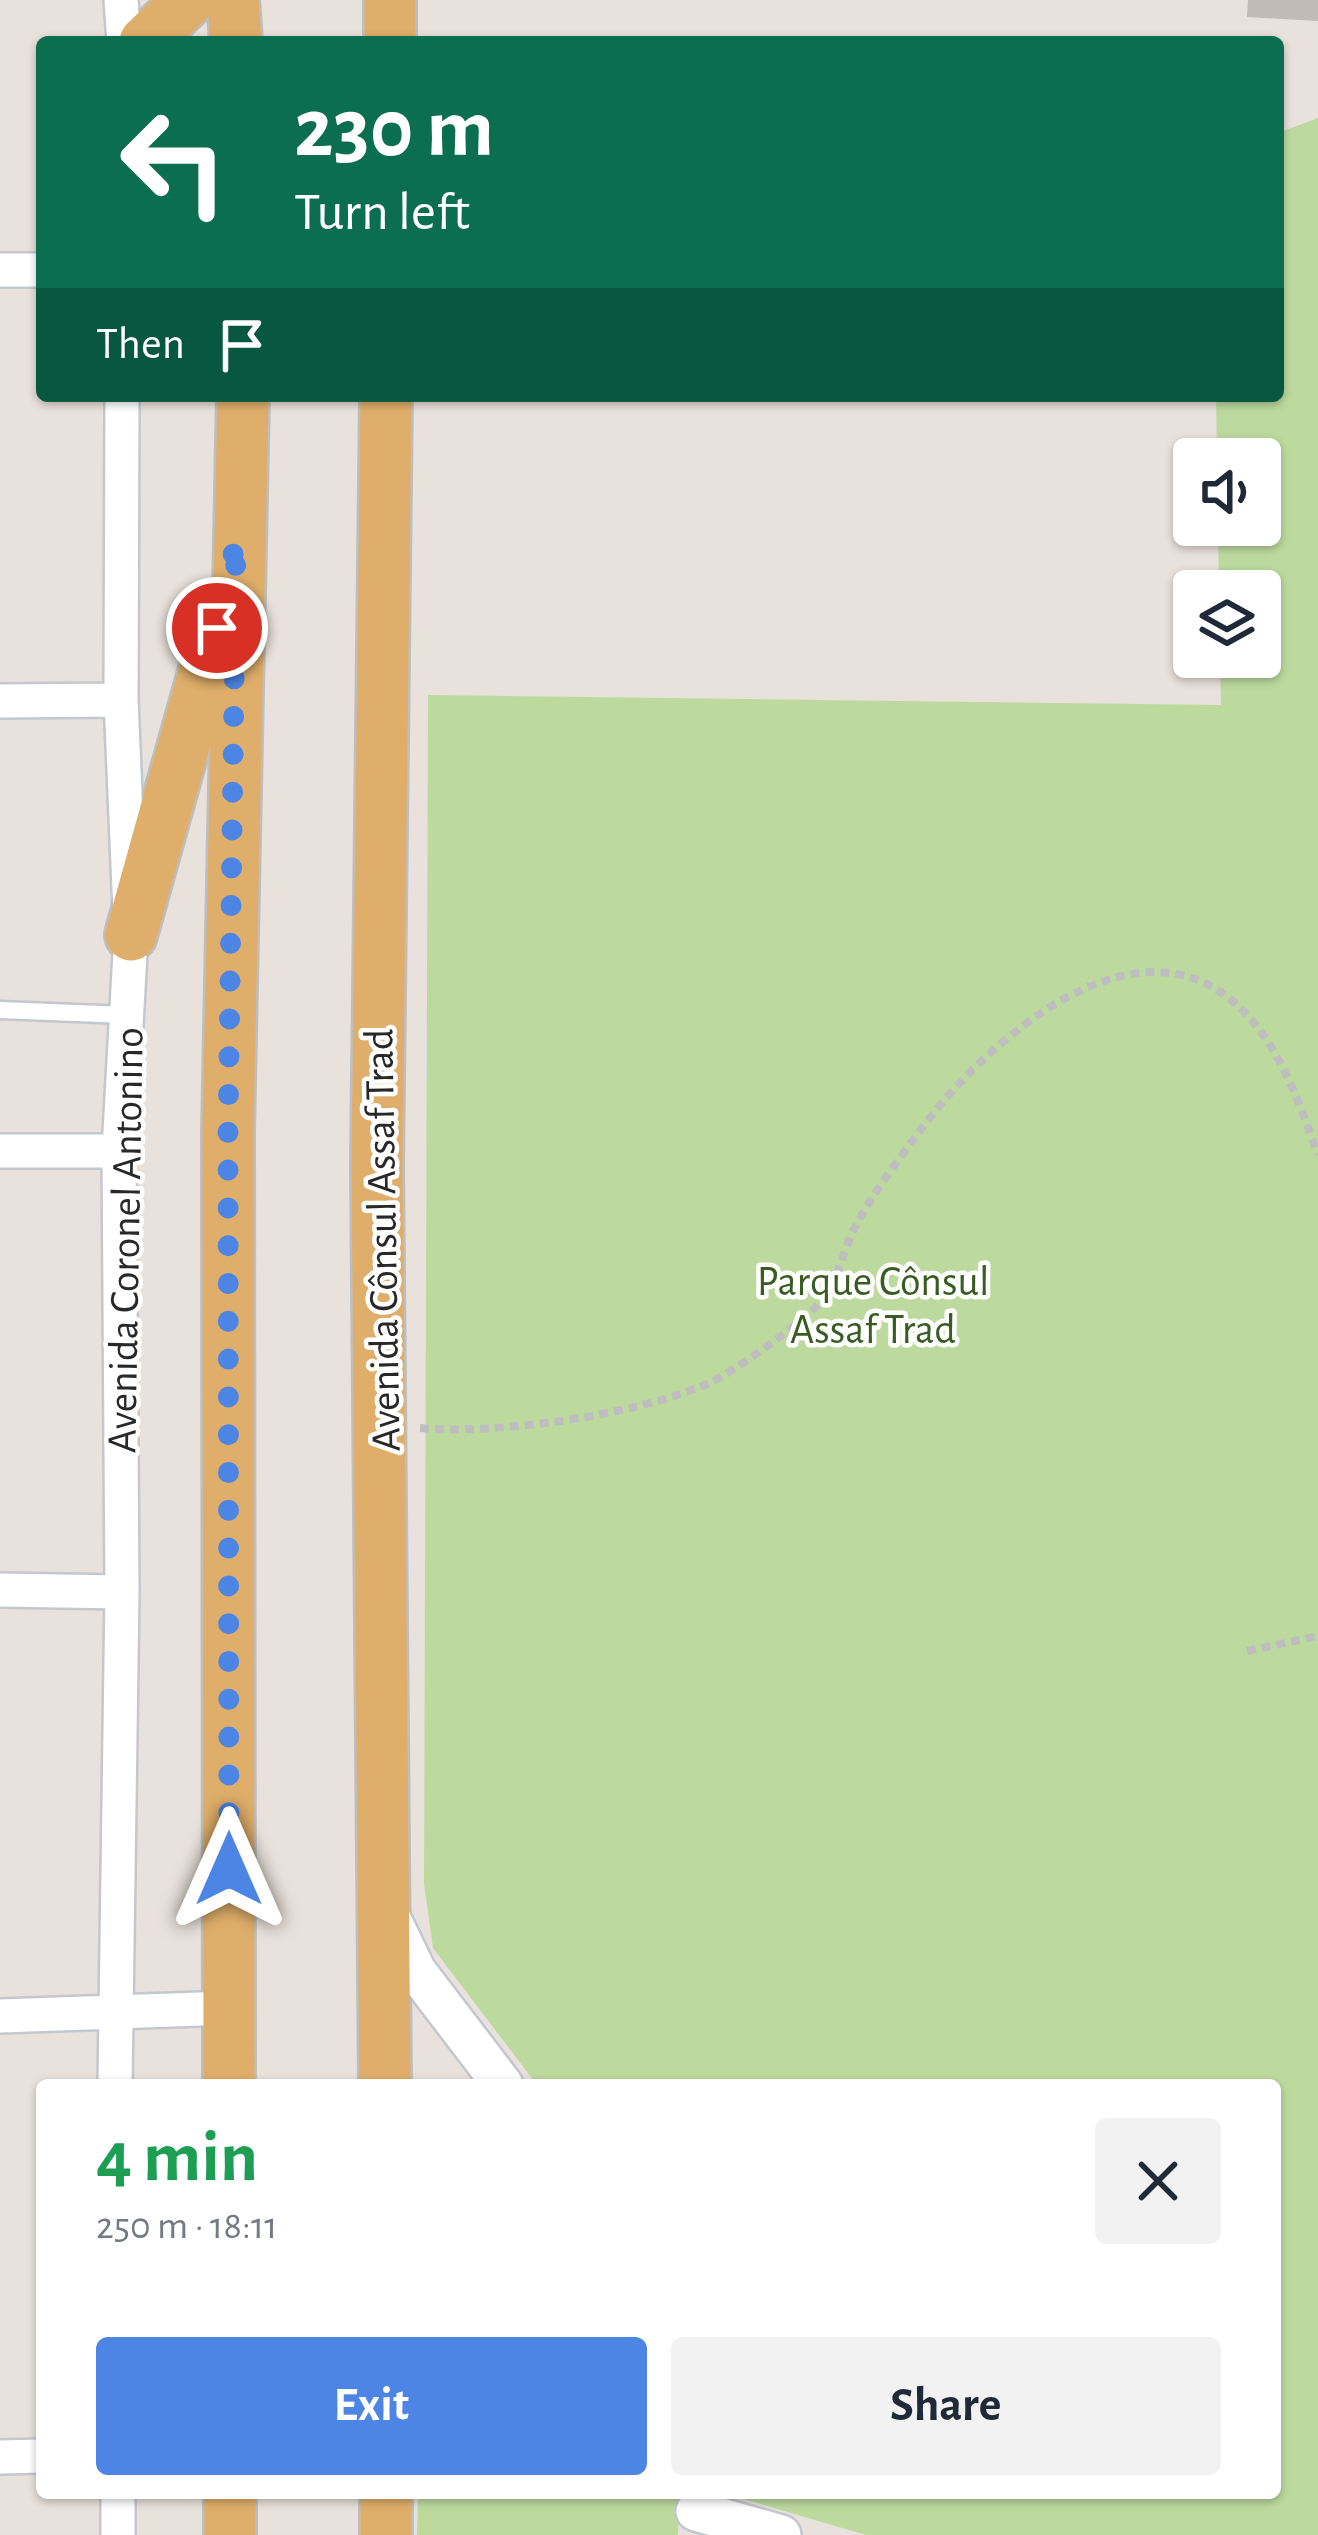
<!DOCTYPE html>
<html lang="en">
<head>
<meta charset="utf-8">
<style>
	:root { --surface:#fff; --page:#f2f2f3; --text:#1f2937; --muted:#747a83; --accent:#4d85e4 }
	body { margin:0; font-family:"Alegreya Sans",sans-serif; background:var(--page); color:var(--text); height:100vh; display:flex; flex-direction:column; font-size:45px; white-space:nowrap }
	* { box-sizing:border-box; margin:0 }
	p { font-size:39px; color:var(--muted) }
	.icon { flex:none; width:66px; height:66px; fill:none; stroke:currentColor; stroke-width:2; stroke-linecap:round; stroke-linejoin:round }
	.map { position:relative; flex:1; overflow:hidden }
	.sheet { position:absolute; left:36px; top:2079px; width:1245px; height:420px; display:flex; flex-direction:column; background:var(--surface); border-radius:12px; box-shadow:0 3px 9px #0004 }
	.sheet>* { flex:none }
	.banner { position:absolute; left:36px; top:36px; width:1248px; height:366px; border-radius:12px; box-shadow:0 3px 9px #0004; background:#0b6e4f; color:#fff; overflow:hidden }
	.controls { position:absolute; left:1173px; top:438px; display:grid; gap:24px }
	.controls a { display:grid; place-items:center; width:108px; height:108px; border-radius:12px; background:var(--surface); box-shadow:0 3px 9px #0004; font-size:60px }
	.pin { position:absolute; display:grid; place-items:center; width:102px; height:102px; color:#fff; margin:-51px; border:6px solid #fff; border-radius:50%; box-shadow:0 3px 12px #0007 }
	.me { position:absolute; width:132px; margin:-66px; rotate:0deg; stroke-linejoin:round; filter:drop-shadow(0 0 9px #0008) }
	.turn { display:flex; align-items:center; gap:42px; height:252px; padding:0 60px; font-size:54px }
	.turn .icon { width:156px; height:156px; stroke-width:2.5 }
	.turn b { display:block; font-size:84px; line-height:102px }
	.then { display:flex; align-items:center; height:114px; padding:0 60px; background:#0003; gap:24px; font-size:45px }
	.round { display:grid; place-items:center; flex:none; width:126px; height:126px; border-radius:12px; background:var(--page) }
	.overview { display:flex; align-items:center; justify-content:space-between; height:204px; padding:0 60px }
	h1 { font-size:72px; font-weight:600; line-height:90px; color:#1e9e55 }
	.primary-button { display:flex; gap:24px; margin-top:auto; padding:24px 60px }
	.primary-button a { flex:1; height:138px; border-radius:12px; background:var(--accent); color:#fff; font-size:48px; font-weight:600; line-height:138px; text-align:center }
	.primary-button a+a { background:var(--page); color:var(--text) }
	.map>svg:first-child { display:block }
</style>
</head>
<body>
<div class="map">
<svg width="1318" height="2535" viewBox="0 0 1318 2535">
	<rect width="100%" height="100%" fill="#e9e1db"/>
	<path fill="#bdda9e" d="M1318 118V2535H866L723 2493H1275V2085H537L433 1948 424 1884 428 695 1221 705 1220 657H1260V591H1219L1218 525H1260V459H1217L1216 396H1278V133Z
		M418 2493H680L678 2535H417Z"/>
	<path fill="#c1bbb8" d="M1248 0H1318V21L1247 17Z"/>
	<g fill="none" stroke-linecap="round" stroke-linejoin="round">
		<defs>
			<path id="service" d="M0 1010 126 1015"/>
			<path id="minor" d="M121 0 124 42
				M0 270H42
				M0 701 121 700
				M0 1151H119
				M0 1590 122 1592
				M0 2016 229 2008
				M115 2085 122 1592 119 1151 131 935 121 700 122 396
				M0 2457 42 2456
				M118 2535V2493"/>
			<path id="tertiary" d="M387 1911 416 1971 503 2085
				M696 2511 781 2535"/>
			<path id="primary" d="M233 0 236 42
				M145 42 189 0
				M390 42V0
				M131 935 213 641
				M229 2085 228 1131 243 396
				M385 2085 377 1165 386 396
				M386 2493V2535
				M230 2535V2493"/>
		</defs>
		<use href="#service" stroke="#c3c8d0" stroke-width="21"/>
		<use href="#minor" stroke="#c3c8d0" stroke-width="38"/>
		<use href="#tertiary" stroke="#c3c8d0" stroke-width="44"/>
		<use href="#primary" stroke="#bebebe" stroke-width="56"/>
		<path stroke="#bebebe" stroke-width="8" stroke-dasharray="9 6" stroke-linecap="butt" d="M420 1428C495 1435 636 1415 707 1384 735 1372 795 1327 818 1305 835 1288 843 1253 853 1231 870 1197 896 1163 919 1132 980 1048 1130 909 1236 1004 1279 1043 1299 1102 1318 1155
			M1247 1651 1318 1636"/>
		<use href="#service" stroke="#fff" stroke-width="16"/>
		<use href="#minor" stroke="#fff" stroke-width="33"/>
		<use href="#tertiary" stroke="#fff" stroke-width="39"/>
		<use href="#primary" stroke="#dfae6a" stroke-width="51"/>
	</g>
	<g fill="none" stroke-linecap="round" stroke-linejoin="round">
		<path stroke="#4d85e4" stroke-width="21" stroke-dasharray="0 37.8" d="M217 628 236 541 228 1131 229 1869"/>
	</g>
	<g text-anchor="middle" stroke-width="9" stroke-linejoin="round" paint-order="stroke">
		<g font-size="42" fill="#282828" stroke="#fff">
			<text transform="translate(124 1240) rotate(-89)" y="15">Avenida Coronel Antonino</text>
			<text transform="translate(381 1240) rotate(-91)" y="15">Avenida Cônsul Assaf Trad</text>
		</g>
		<g font-size="42" fill="#385c21" stroke="#fff">
			<text x="873" y="1295">Parque Cônsul<tspan x="873" dy="48">Assaf Trad</tspan></text>
		</g>
	</g>
</svg>
<div class="controls">
<a><svg class="icon" aria-label="sound" viewBox="0 0 24 24"><path d="M4 9h4l5-4v14l-5-4H4zM17 9q2 3 0 6"/></svg></a>
<a><svg class="icon" aria-label="layers" viewBox="0 0 24 24"><path d="M12 4l9 5-9 5-9-5zM3 14l9 5 9-5"/></svg></a>
</div>
<div class="pin" style="left:217px;top:628px;background:#d93025"><svg class="icon" aria-label="arrive" viewBox="0 0 24 24"><path d="M6 21V4h12l-3 4 3 4H6"/></svg></div>
<svg class="me" style="left:229px;top:1869px" viewBox="-20 -20 40 40"><path d="M0-17L14 15 0 8-14 15z" fill="#4d85e4" stroke="#fff" stroke-width="4"/></svg>
<div class="banner">
<div class="turn"><svg class="icon" aria-label="left" viewBox="0 0 24 24"><path d="M17 20v-9H6M10 6l-5 5 5 5"/></svg><div><b>230 m</b>Turn left</div></div>
<div class="then">Then<svg class="icon" aria-label="arrive" viewBox="0 0 24 24"><path d="M6 21V4h12l-3 4 3 4H6"/></svg></div>
</div>
<section class="sheet">
<div class="overview"><div><h1>4 min</h1><p>250 m · 18:11</p></div><a class="round"><svg class="icon" aria-label="close" viewBox="0 0 24 24"><path d="M6 6l12 12M18 6L6 18"/></svg></a></div>
<div class="primary-button"><a>Exit</a><a>Share</a></div>
</section>
</div>
</body>
</html>
